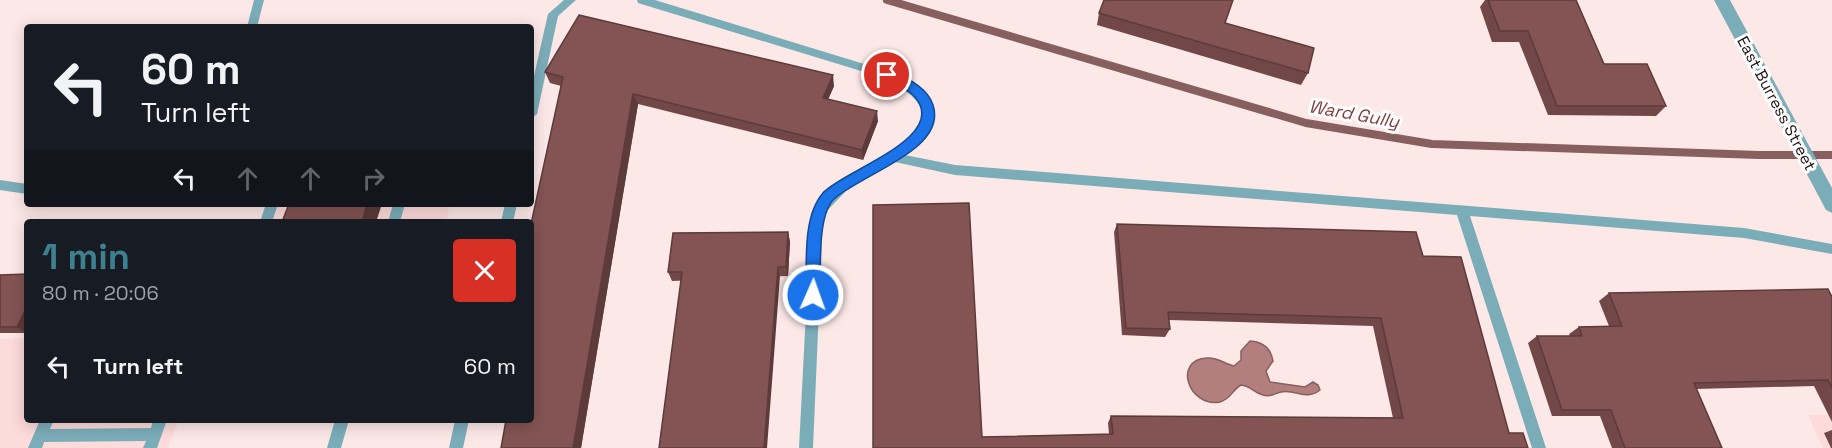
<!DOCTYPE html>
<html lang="en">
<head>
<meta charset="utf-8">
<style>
	:root { --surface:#171b24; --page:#242831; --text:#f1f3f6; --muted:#9ea1a6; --accent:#3d808f }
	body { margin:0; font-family:"Space Grotesk",sans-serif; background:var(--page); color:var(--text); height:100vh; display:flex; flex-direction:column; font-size:22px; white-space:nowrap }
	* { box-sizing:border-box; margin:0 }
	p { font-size:20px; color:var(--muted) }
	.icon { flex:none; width:33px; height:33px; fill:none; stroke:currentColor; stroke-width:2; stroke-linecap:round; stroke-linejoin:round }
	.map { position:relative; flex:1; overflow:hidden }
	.details { position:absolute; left:24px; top:219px; width:510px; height:204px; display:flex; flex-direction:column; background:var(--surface); border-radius:6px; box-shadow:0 3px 15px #0003 }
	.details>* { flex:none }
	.top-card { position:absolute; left:24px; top:24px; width:510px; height:183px; border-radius:6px; box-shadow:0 3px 15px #0003; background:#171b24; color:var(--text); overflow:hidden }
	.pin { position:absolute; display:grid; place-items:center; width:51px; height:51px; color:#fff; margin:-26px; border:3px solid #fff; border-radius:50%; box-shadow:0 2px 6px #0007 }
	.me { position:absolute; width:66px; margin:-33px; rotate:2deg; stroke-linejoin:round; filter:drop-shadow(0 0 4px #0008) }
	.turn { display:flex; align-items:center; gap:21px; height:126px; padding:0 18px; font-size:27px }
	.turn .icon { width:78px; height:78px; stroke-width:2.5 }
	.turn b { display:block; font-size:42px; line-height:51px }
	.lanes { display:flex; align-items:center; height:57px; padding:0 18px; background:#0003; justify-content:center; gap:30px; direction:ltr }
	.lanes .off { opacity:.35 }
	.round { display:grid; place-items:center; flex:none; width:63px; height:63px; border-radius:6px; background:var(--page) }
	.headline { display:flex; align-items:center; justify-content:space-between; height:102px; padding:0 18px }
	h1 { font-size:36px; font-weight:600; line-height:45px; color:var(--accent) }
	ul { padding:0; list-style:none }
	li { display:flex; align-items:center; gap:18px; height:90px; padding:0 18px }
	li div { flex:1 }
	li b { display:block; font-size:22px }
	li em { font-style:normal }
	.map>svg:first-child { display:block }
</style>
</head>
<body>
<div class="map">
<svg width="1832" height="448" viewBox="0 0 1832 448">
	<rect width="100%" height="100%" fill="#fce8e7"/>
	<path fill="#fddbda" d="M266 204H450L446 222H260Z
		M27 338V420H179L168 448H0V339Z
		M1808 415H1832V448H1823Z"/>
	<path fill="#b37f7e" stroke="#865f5e" stroke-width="1.5" d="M1250 341C1263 342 1271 348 1273 361L1266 371 1270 382 1305 387 1313 382 1318 385 1320 390C1306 401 1296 389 1281 392 1274 393 1271 398 1263 395 1254 393 1251 386 1241 385 1232 390 1231 399 1220 402 1189 408 1172 360 1207 358 1218 357 1224 364 1234 366L1241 360V351Z"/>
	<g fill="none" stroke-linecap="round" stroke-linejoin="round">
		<path stroke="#865f5e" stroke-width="8" d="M887 0 1306 123 1432 144 1759 155H1832"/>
		<path fill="#7badb9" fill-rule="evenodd" d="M254 0H264L257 27H247Z
			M564 0H576L558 16 537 114 531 119V89L548 14Z
			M637 0H655L887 71C906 77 942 97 933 123 928 137 916 146 905 155L955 165 1744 228 1832 244V254L1744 238 1470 216 1546 448H1532L1457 215 955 175 895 162 846 191 823 215 813 448H799L811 214C819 199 832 187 846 177 889 150 971 122 884 78L638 3Z
			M0 180 27 184V194L0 190Z
			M266 204H278L272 222H260Z
			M393 204H405L400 222H388Z
			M505 204H517L513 222H501Z
			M40 420H54L50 429 151 428 153 420H167L157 448H143L146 441 44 442 42 448H28Z
			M335 420H349L341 448H327Z
			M455 420H469L463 448H449Z"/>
		<path fill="#7badb9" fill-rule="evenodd" d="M1714 0H1730L1832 188V213L1826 210Z"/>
	</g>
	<path fill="#714847" d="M1485 0H1576L1604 64 1666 106 1656 116 1548 115 1519 42H1492L1480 7Z
		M1099 13 1225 23 1308 73 1301 85 1097 25Z
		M545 72 834 86 828 99 878 121 863 160 638 104 581 448H501L531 420 561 86 550 83Z
		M1117 224 1423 256 1509 433 982 437 1109 434 1108 423 1111 416 1393 418 1373 326 1169 320 1170 329 1165 337 1122 335 1114 232Z
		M788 232 790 242 788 276 672 281 668 272Z
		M27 274V333H0V275Z
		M1609 293 1832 297V422L1814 386 1696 389 1722 448H1612L1600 416H1552L1528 343 1537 336H1570L1569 334 1579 327 1609 326 1599 301Z
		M1832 430V448H1831L1824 433Z"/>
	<path fill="#5c3b3a" d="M833 75 834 86 824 109 823 98Z
		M633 94 638 104 581 448H573Z
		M877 111 878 121 863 160 862 150Z
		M367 204H382L376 222H362Z
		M788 232 790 242 788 276 786 267Z
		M778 267 780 276 767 448H764Z
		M27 306V333L17 327Z"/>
	<path fill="#835453" stroke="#5c3b3a" stroke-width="1.5" d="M1104 0H1233L1225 23 1314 48 1308 73 1099 13Z
		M1488 0H1576L1604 64H1647L1666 106H1557L1528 31H1500Z
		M579 15 833 75 823 98 877 111 862 150 633 94 573 448H501L506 420H531V224L563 77 545 72Z
		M969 203 982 437 1113 434 1111 416 1403 418 1381 318 1168 312 1170 329 1126 328 1117 224 1416 232 1423 256 1461 257 1509 433H1523L1528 448H873V205Z
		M289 204H367L362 222H282Z
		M788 232 786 267H778L764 448H659L682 272H668L673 233Z
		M27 274V306L17 327H0V275Z
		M1828 289 1832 297V388L1828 380 1694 383 1722 448H1625L1611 410H1562L1537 336H1582L1579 327 1622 326 1609 293Z"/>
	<path fill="#1a73e8" stroke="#114b97" stroke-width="1.5" d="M887 70C904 76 927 86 933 105 948 151 857 175 833 200 817 218 821 270 820 295L818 299 813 301 808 299 806 295C807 264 802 217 823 193 842 171 952 137 914 96 907 88 892 83 882 78L880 75 882 71Z"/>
	<g text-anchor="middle" stroke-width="6" stroke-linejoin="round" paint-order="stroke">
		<g font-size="16" fill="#1c1313" stroke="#fff">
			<text transform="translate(1777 103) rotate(62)" y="6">East Burress Street</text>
		</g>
		<g font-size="18" font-style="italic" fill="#813e3f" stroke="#fff">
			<text transform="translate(1354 114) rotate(10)" y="6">Ward Gully</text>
		</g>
	</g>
</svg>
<div class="pin" style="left:887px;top:75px;background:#d93025"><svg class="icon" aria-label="arrive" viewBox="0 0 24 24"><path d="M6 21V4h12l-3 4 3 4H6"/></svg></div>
<svg class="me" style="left:813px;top:295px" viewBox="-20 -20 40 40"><circle r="17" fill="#1a73e8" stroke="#fff" stroke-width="3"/><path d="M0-11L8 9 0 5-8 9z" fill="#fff"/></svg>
<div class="top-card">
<div class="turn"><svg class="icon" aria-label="left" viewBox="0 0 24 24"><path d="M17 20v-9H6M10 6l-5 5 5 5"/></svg><div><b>60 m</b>Turn left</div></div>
<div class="lanes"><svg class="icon" aria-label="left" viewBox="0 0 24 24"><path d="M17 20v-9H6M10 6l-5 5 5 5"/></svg><svg class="icon off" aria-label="ahead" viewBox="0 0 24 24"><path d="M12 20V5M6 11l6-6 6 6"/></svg><svg class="icon off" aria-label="ahead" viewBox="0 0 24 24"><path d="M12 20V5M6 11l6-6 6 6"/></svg><svg class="icon off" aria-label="right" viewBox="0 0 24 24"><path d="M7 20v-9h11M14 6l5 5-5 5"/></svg></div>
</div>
<section class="details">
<div class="headline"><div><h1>1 min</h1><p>80 m · 20:06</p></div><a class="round" style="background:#d93025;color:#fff"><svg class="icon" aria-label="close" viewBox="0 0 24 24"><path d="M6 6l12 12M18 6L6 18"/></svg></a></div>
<ul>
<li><svg class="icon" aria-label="left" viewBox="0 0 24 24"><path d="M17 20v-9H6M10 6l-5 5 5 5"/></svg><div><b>Turn left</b></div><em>60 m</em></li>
</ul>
</section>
</div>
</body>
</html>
